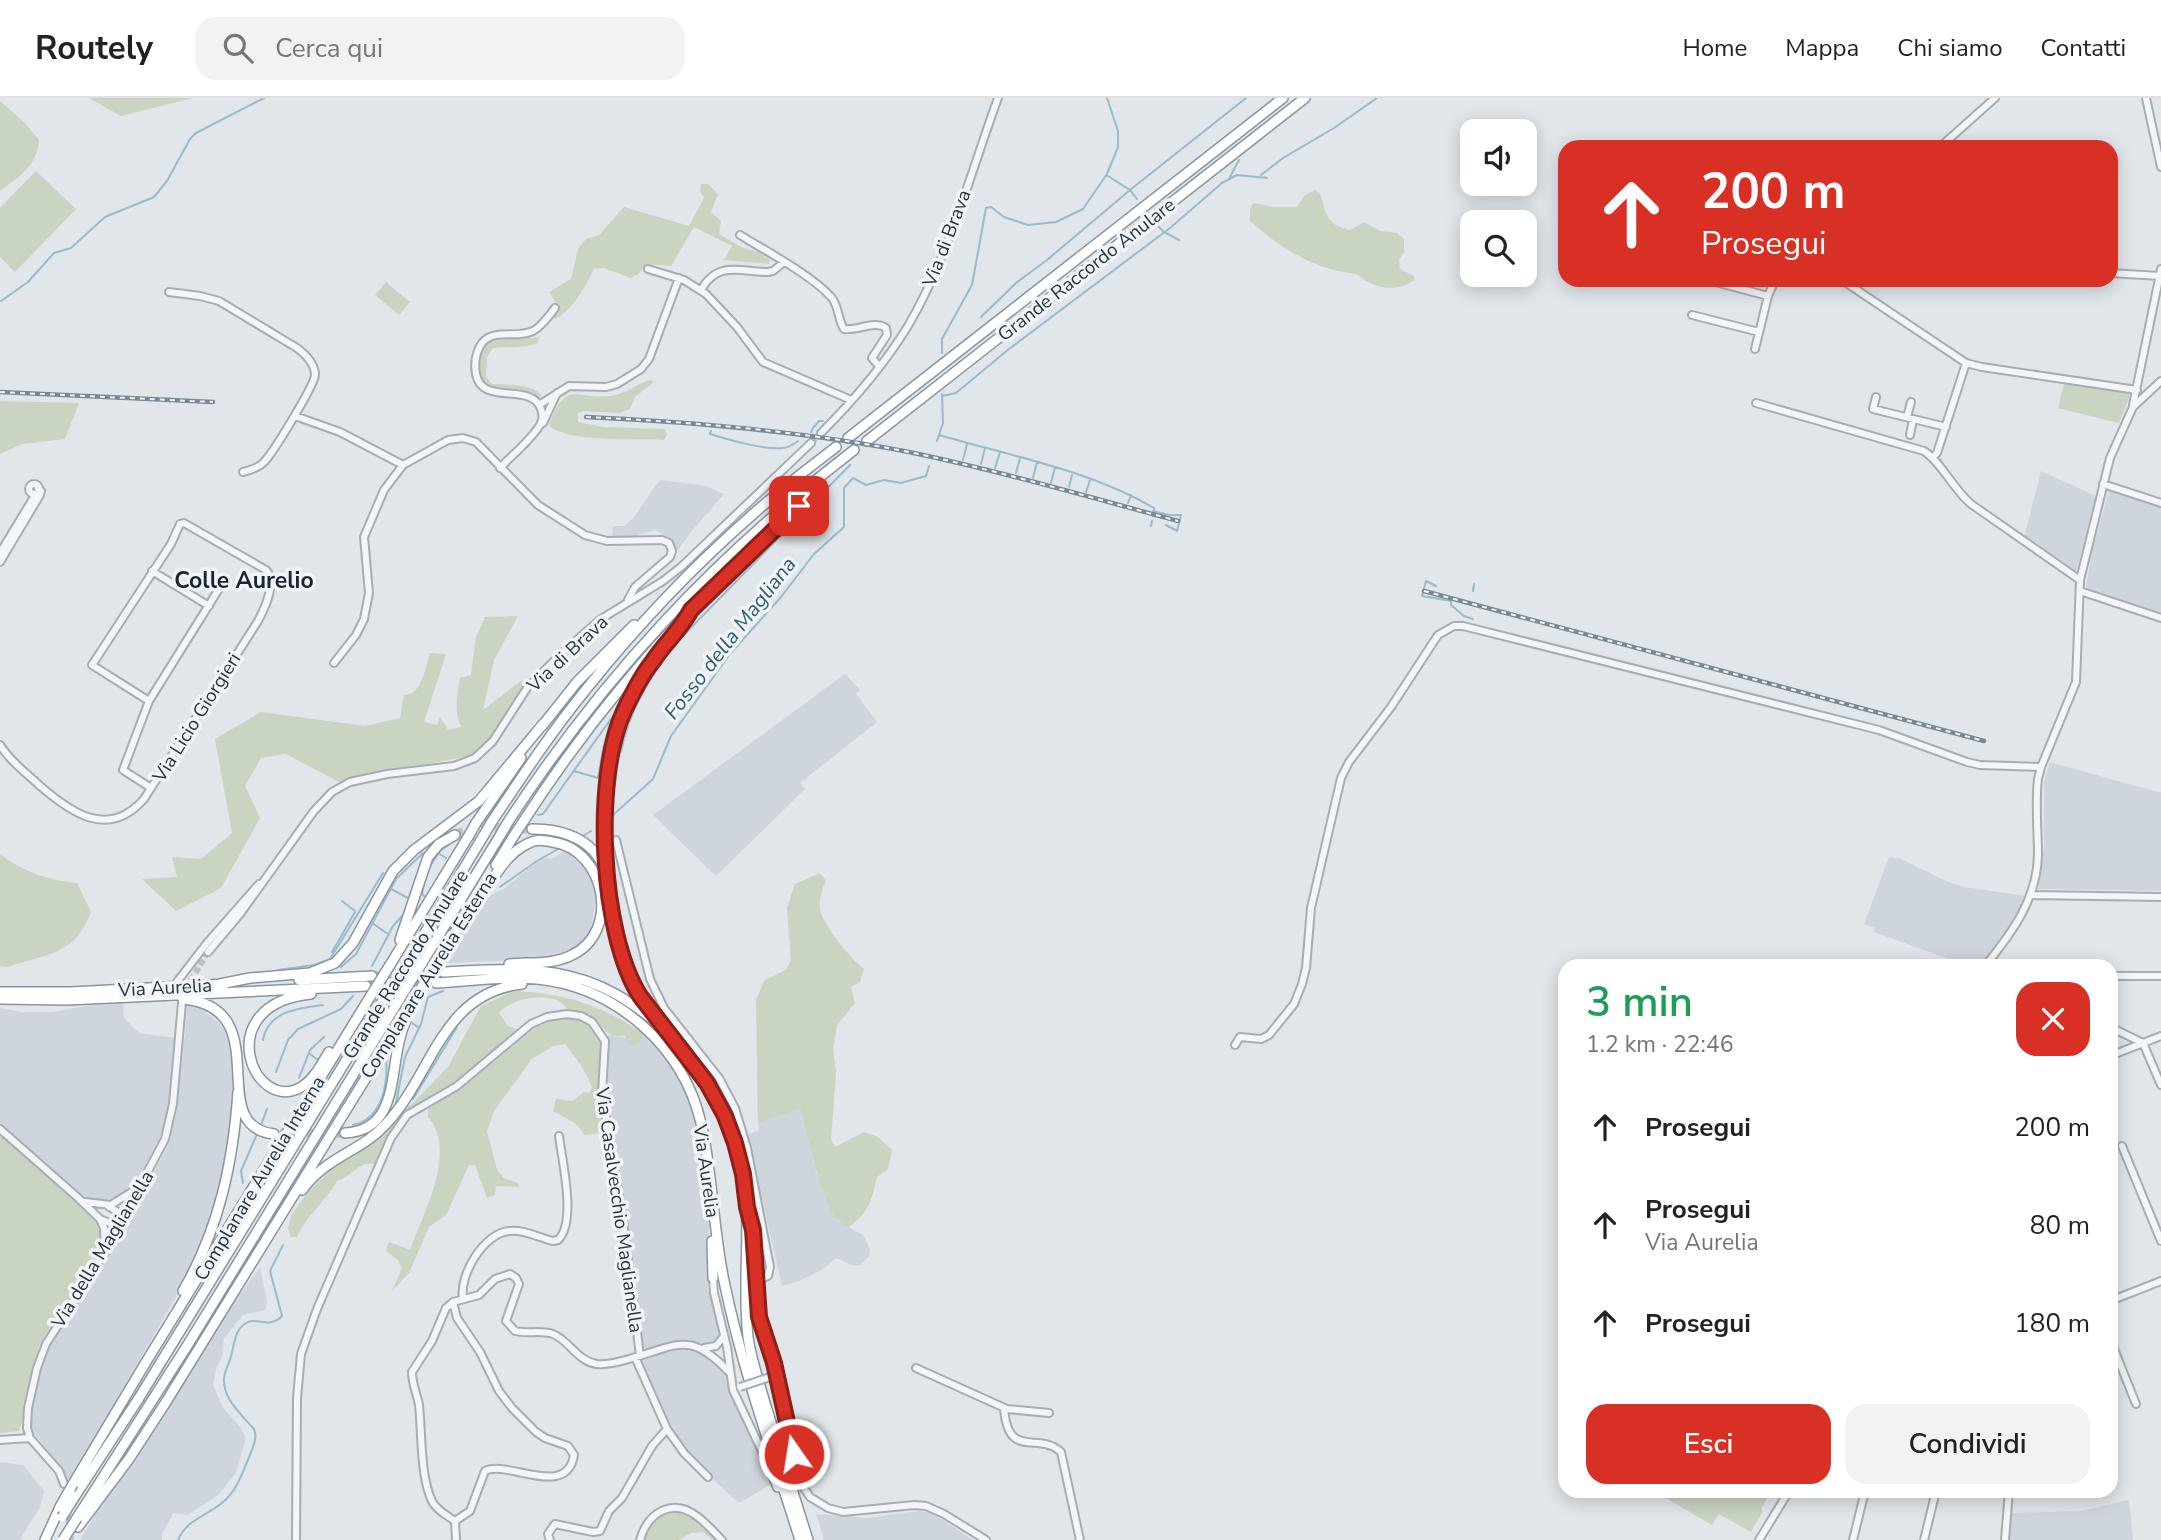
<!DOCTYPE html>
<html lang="it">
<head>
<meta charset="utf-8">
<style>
	:root { --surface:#fff; --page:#f2f2f2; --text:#222; --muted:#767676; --line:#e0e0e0; --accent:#d93025 }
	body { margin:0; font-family:"Nunito Sans",sans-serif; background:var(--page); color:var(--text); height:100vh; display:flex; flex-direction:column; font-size:26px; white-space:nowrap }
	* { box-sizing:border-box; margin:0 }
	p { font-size:23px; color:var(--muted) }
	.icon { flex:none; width:38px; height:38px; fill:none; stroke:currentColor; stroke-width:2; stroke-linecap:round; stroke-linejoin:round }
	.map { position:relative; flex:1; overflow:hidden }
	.sheet { position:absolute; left:1558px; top:861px; width:560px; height:539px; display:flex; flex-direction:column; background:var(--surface); border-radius:21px; box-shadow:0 4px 18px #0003 }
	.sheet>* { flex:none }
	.hud { position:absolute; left:1558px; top:42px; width:560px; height:147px; border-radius:21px; box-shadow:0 4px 18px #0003; background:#d93025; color:#fff; overflow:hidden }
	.controls { position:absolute; left:1460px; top:21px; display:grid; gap:14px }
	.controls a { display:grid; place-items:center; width:77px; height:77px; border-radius:14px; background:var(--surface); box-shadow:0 4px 18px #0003; font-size:35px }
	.pin { position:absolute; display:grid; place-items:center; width:60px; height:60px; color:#fff; margin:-30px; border-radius:14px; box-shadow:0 4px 10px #0006 }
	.me { position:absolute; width:77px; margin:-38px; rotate:347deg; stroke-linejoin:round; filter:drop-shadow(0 0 5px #0008) }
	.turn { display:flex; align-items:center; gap:24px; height:147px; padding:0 28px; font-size:32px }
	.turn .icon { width:91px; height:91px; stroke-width:2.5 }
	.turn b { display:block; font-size:49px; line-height:60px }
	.round { display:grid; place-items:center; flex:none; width:74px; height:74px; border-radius:21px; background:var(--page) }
	.summary { display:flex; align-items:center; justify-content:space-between; height:119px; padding:0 28px }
	h1 { font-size:42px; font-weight:600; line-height:52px; color:#1e9e55 }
	.primary-button { display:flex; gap:14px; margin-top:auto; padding:14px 28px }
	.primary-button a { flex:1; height:80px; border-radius:21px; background:var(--accent); color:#fff; font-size:28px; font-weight:600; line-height:80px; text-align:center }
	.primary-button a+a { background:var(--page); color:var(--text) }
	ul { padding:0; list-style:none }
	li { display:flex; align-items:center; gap:21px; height:98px; padding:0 28px }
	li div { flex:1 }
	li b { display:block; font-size:26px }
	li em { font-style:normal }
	header { display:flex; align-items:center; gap:42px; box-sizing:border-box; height:98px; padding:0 35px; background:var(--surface); border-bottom:2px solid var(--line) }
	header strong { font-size:33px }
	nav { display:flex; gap:38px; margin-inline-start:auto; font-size:24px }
	.search { width:490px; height:63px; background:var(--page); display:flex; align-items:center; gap:18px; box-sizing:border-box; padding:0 24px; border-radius:21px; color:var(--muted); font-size:26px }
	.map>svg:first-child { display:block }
</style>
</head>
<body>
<header>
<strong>Routely</strong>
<div class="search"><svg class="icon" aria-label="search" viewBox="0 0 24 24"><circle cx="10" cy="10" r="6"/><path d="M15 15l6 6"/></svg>Cerca qui</div>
<nav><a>Home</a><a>Mappa</a><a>Chi siamo</a><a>Contatti</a></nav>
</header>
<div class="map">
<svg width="2161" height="1442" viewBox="0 0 2161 1442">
	<rect width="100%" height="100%" fill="#e0e6ea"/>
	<path fill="#ced5dc" d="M2041 373 2096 398 2076 475 2024 440Z
		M660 382 706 388 724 396 691 434 674 457 673 443 656 432 639 436 638 440 612 439 613 428H625L634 419Z
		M2109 393 2161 410V517L2086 489 2093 449Z
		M845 576 860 592 856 596 877 624 800 685 805 691 716 778 653 717Z
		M2050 664 2161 695V793L2038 791 2044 750V684Z
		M567 752 575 756 589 773 596 800 591 833 577 850 564 857 547 861 447 865 487 799 505 790 537 764 545 760 551 761Z
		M1889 759 1901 761 1946 783 1964 789 2026 798 2004 838 1980 868H1968L1874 834 1875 830 1864 826Z
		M123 905 124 920 139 935 176 940 168 1013 163 1033 140 1081 122 1097 97 1105 83 1099 0 1026V910L22 914H52L87 908Z
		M188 907 199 909 220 926 229 937 233 959V997L222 1089 193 1169 69 1385 58 1366 31 1331 30 1322 38 1277 56 1237 76 1209 113 1147 169 1046 177 1012Z
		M642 935 656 947 674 969 687 994 698 1028 709 1125 708 1193 721 1237 714 1246 689 1243 673 1245 642 1255 623 1099 604 997 608 937 642 942Z
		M800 1011 816 1073 838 1123 863 1137 870 1151 869 1159 860 1167 854 1168 836 1160 822 1172 799 1183 782 1188 747 1037 759 1032 758 1025Z
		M260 1170 267 1204 265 1212 243 1217 224 1240 222 1259 216 1271 213 1287 223 1310 241 1330 246 1340 236 1375 218 1397 188 1417 173 1415 162 1436V1442H80L97 1413 144 1348 233 1205Z
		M678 1249H690L712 1261 723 1271 731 1296 775 1384 739 1405 704 1373 681 1347 661 1312 638 1261Z
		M0 1364 23 1367 44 1393 40 1409 20 1442H0Z
		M2129 1402 2133 1442H2009L2010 1415 2081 1413Z
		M920 1413 932 1415 973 1442H824L816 1416 867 1420Z"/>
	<path fill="#c9d4c1" d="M89 0H193L121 18Z
		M0 3 23 23 39 42C37 68 19 79 0 93Z
		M36 73 76 111 15 174 0 159V110Z
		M701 86H708L718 96 711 114 721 123 719 136 743 150 760 154 770 162 769 166 724 162 732 148 694 129 671 168 648 166 638 176 631 180 604 170 594 171C584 190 574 211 555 221L552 218 557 206 549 194 571 181 578 151 586 141 599 137 624 109 689 128 704 100 700 93Z
		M1314 92 1320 95C1326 116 1325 126 1350 132L1364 124 1380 133 1397 135 1404 141V154L1399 162 1400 171 1414 178V182C1401 192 1383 192 1368 184 1363 182 1361 178 1355 176 1348 174 1340 174 1333 172 1301 163 1275 145 1250 123V111L1253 105 1273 109H1297L1304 98Z
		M386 184 410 204 399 217 375 197Z
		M539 239 538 245 528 248 493 250 487 259 486 279 492 286C510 287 527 285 542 297L537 302C504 294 463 293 483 247 499 239 521 242 539 239Z
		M650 282 654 284 635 299 630 311 620 315 583 313 578 315V324L604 329 665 331 667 337 664 342C640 341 562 344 549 327 567 277 579 305 615 297 627 295 638 285 650 282Z
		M2064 286 2131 295 2119 325 2058 310Z
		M0 303 79 305 65 341 22 346 0 356Z
		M518 518 494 562 483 612 522 582H527C515 610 495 635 473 657L339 684 286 656 261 660 245 688 260 720 221 790 176 813 142 781 177 779 172 759 201 761 232 735 215 641 261 614 365 628 400 620 404 597C423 596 425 570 430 555L446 556 424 624 437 627 440 619 448 632 461 629C454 613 457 597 460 580L471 577 476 539 485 519Z
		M0 756C23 774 48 782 77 785L91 814C74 858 48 855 8 869L0 868Z
		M820 775 826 783C822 791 819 802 820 811 822 826 851 861 864 871L860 884 851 889 855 905 837 927 833 951 836 974 831 1041 835 1049 864 1034 878 1039 892 1052 888 1071 877 1079C871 1104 870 1112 849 1129 845 1127 842 1126 839 1123 823 1109 807 1035 800 1011L758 1025 756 902 764 883 787 871 791 862 787 810 795 786Z
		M514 893C563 895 602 907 642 935V942L636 947 630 948 625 938C605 940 607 930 593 922 585 917 576 915 568 911 565 909 563 905 560 904 545 894 510 901 499 915L508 928 516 931 511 937 447 993 420 1006 406 1017 389 1039 376 1067C362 1060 351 1079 337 1083 326 1103 306 1118 297 1139H291L288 1131 291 1118 307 1095 335 1068 383 1037 404 1010 412 1006 448 969 481 908Z
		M573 920C613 925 598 963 598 991 598 1004 602 1017 604 1029L600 1035 584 1037C578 1023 564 1020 553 1013L556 1001 572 1003 584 994 589 995 592 990C589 977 574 957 565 946L553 948 532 961 494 1013 487 1033 497 1072 504 1080 518 1085 519 1089 496 1088 495 1097 487 1100 475 1067H469L446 1117 429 1129 409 1175 392 1193 402 1170 398 1162 386 1153 389 1144 410 1152C423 1116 458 1052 428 1019V1011L473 979 534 930 551 923Z
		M0 1037 93 1117C123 1158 53 1213 39 1249 30 1275 29 1310 19 1333L0 1335Z
		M1654 1393H1762L1769 1397 1761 1411 1763 1413 1751 1434 1719 1416 1712 1427Z
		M674 1413 690 1418 718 1442H713L703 1434 691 1435 679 1442H642C648 1426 656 1415 674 1413Z"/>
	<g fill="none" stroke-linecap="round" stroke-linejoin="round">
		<path stroke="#9abbcb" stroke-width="2" d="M1261 77 1283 60 1334 30 1377 0
			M1108 78 1130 92 1137 101
			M1230 79 1239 62
			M1157 127 1164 134 1179 142
			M1 203 28 184 54 155 71 150 105 119 154 99 167 83 190 41 196 35 264 0
			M981 219 1016 185 1047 162 1130 92 1246 0
			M942 255V241L972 187 986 110 991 109 1004 119 1028 127 1056 124 1083 111 1107 76 1118 49V33L1107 0
			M942 298 956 295 1009 251 1170 130 1222 85 1237 77 1267 80
			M814 329 819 323H823
			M711 333 710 336C730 342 763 352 783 350 789 350 793 346 798 343
			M811 334 813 330
			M939 337C1011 358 1089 372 1154 410V412
			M937 343 943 325 942 296
			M963 362 967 346
			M981 366 985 350
			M995 370 1000 354
			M1016 375 1020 360
			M1033 380 1037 364
			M1051 385 1055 369
			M1069 389 1072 377
			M1086 394 1090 382
			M1128 405 1131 397
			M1153 413 1169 417H1181L1177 433 1166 427
			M1151 428 1152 423
			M1436 488 1426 483 1422 498 1451 503V507L1464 518 1473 521
			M1473 493 1474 486
			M621 654C629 612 650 579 676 545L850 367
			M574 673 598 680 603 651 611 621
			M538 717 543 716 613 618 636 581
			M613 717 653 681 671 638 730 556 781 499 814 456 844 429V390L853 380 866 387 884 382 901 385 926 378 929 368
			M581 739 591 733
			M438 755 446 760
			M428 771 440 753 451 745
			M500 789 537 763 560 750
			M391 791 408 800
			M424 798 422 796 425 780
			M342 803 355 813
			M372 825 388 836
			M332 854 355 814
			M372 868 393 828 404 816
			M341 869 356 856 396 781 423 755
			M278 872 314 867 330 861 383 775
			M411 924 419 930
			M263 942C268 913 299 910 323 907
			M310 956 318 962
			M276 974 288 942 298 931 341 911 353 898
			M299 980 310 952 324 939
			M413 1001 457 929
			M396 1005 405 959 421 926 428 899 443 893
			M358 1026C385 1015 388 982 386 956
			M261 1027 267 1011
			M353 1027 356 1026
			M243 1085 241 1073 257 1036
			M178 1442C187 1421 207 1418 223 1404 237 1393 243 1373 250 1357 253 1348 258 1340 254 1331 241 1316 219 1298 225 1275 227 1268 231 1261 232 1254 235 1243 235 1232 246 1225 257 1218 269 1232 282 1218L270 1173 283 1147"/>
		<path stroke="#bbc3c8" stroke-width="6" stroke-dasharray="6 3" stroke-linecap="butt" d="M811 345 821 335
			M186 890 208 854
			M67 1409 71 1442"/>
		<path stroke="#bbc3c8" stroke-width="9" stroke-dasharray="9 4.5" stroke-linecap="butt" d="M455 737C478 726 507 731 532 731
			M372 878 443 874
			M371 888 430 885
			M280 1036 345 1035"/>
		<defs>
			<path id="minor" d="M2146 0 2161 69
				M1940 49 1995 0
				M740 137C766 153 813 178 832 200 839 209 838 222 844 231 858 233 874 222 886 230L887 237 872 260 879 268
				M648 171 684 182 706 196 737 229 763 264 851 302
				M2110 175 2160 178
				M1708 182 1768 198
				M1842 182 1966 265 1982 269 2137 292
				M701 192C718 162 740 174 768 174L773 173 784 164
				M169 194 200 198 219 203 297 250C305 256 315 266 315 277 314 288 272 357 263 365 258 370 250 372 243 374
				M1692 217 1759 234
				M1755 251 1768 198 1775 182
				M1876 299 1873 311 1946 329
				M1756 305 1924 353C1942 365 1953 391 1971 406L2080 482
				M539 307 569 288 606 289 617 286 641 271 649 261 679 180
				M2133 307 2161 171
				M295 318 340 334 403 367
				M1907 319 1911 304
				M543 325 557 295
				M821 335C853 303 884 267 908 228 948 160 971 74 998 0
				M1910 337 1913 321
				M1932 360 1937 355 1966 265
				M500 370C513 356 531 342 540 327 543 322 543 316 541 311 531 283 482 309 476 276 474 265 476 254 482 245 494 230 517 241 533 233 542 228 549 218 555 210
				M2103 386 2161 405
				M29 391a5 5 0 1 1 10 0a5 5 0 1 1-10 0Z
				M0 455 34 399 33 396
				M0 464 40 397 41 393 38 390
				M152 473 209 508
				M2080 493 2161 520
				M334 565 356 537 364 521 369 495 364 439 384 392 403 367 448 342 463 340 476 344 538 407 585 437 607 443 662 442 669 445 672 453 670 459 635 489 628 502
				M0 647C10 663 25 674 39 687 70 714 108 742 144 701L258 523C265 510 277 484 266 472L184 425 180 426 171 446 92 567 149 603
				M151 690 123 672 149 603 222 486
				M616 742 650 881 664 910 719 980 735 1010 747 1050 770 1169 768 1178 756 1183 759 1219 775 1271 794 1356 804 1390 810 1399 828 1410 843 1414 914 1407 926 1408 944 1416 986 1442
				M2031 797 2161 799
				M208 854 240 816 314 713 332 694 350 684 387 676 454 668 475 660 493 643 527 590 564 553 601 521 663 483 681 469 811 345
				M1985 868C2012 835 2037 801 2038 757 2038 732 2035 706 2038 681L2041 669 2076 584 2080 482 2110 360 2133 309 2161 283
				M2110 878H2161
				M173 889 207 845 259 786
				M2110 929 2143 945
				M2143 945 2161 987
				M1235 947 1240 939 1261 941 1269 937 1294 906 1302 886 1306 870 1311 810 1341 680 1349 664 1391 609 1438 537 1454 528H1463L1879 632 1967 664 1980 667 2041 669
				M2110 958 2161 938
				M0 1031 76 1098 100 1121 104 1130 105 1152
				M2122 1048 2161 1143
				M85 1104 111 1107 138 1090
				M108 1108 118 1114 122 1124
				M100 1121 112 1126 121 1125
				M713 1180 714 1195 727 1249 733 1292 768 1366
				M463 1200C459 1177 484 1135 509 1133 524 1131 539 1140 553 1143L558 1142C577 1124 562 1063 559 1038
				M2110 1203 2161 1183
				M453 1204 446 1210 432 1243 412 1274C412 1286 417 1296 419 1307 422 1335 420 1381 433 1405 438 1413 448 1418 455 1423
				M2110 1241 2136 1306
				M704 1250 716 1248 724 1238
				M916 1270 1007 1311 1049 1315
				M1004 1310C1008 1363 1038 1333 1061 1354L1080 1442
				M667 1331 684 1355 708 1379
				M0 1342 30 1340
				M64 1386 59 1373 30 1340 27 1330 28 1310 37 1270 46 1246 105 1154 165 1041 173 1006 182 905
				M296 1442 297 1300 301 1256 317 1211 391 1040 407 1017 457 988 531 926 547 919 567 916 581 918 592 924 605 943 602 996 623 1122 640 1258
				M456 1442 455 1423 470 1413 485 1373C506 1361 567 1402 574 1357L568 1348 545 1340 536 1334 512 1310 499 1293 480 1254 457 1220 453 1204 479 1197 495 1181 510 1176 516 1180 519 1186 506 1223 515 1233C527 1236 542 1232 553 1236 570 1243 577 1263 597 1266 608 1267 619 1264 629 1261 679 1247 690 1232 730 1275
				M550 1442 548 1436 555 1426 593 1434 600 1433 609 1413 622 1400 652 1348 667 1331 635 1259
				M640 1442C648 1414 673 1399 698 1419 707 1426 714 1434 722 1442
				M1759 1442 1789 1393
				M1853 1442 1865 1393
				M1924 1442 1936 1393
				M2005 1442 2009 1393"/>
			<path id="highway" d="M848 340 1283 0
				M867 343 1305 0
				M542 628 577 584 634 527
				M508 724C603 578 716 458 854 352
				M523 724C572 648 628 577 691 511 733 468 779 429 821 385
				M476 725 521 660
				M491 725C521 680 550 636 584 594 657 502 742 419 836 349
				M532 731C566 731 598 743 607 779 611 794 612 811 615 827 623 863 633 891 657 919
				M496 767 515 736
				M607 771C600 682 608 621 664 548
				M465 818C488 797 498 760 527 746 536 741 542 742 552 744 606 751 621 834 572 857 553 867 530 864 509 866
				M400 842 428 759 439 746 455 737
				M437 863 467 815
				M422 865 501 736
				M406 866 484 737
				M390 867 468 739
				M443 874C485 872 528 868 569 878 660 899 732 996 744 1085 751 1136 742 1188 748 1239 751 1261 759 1284 765 1305 779 1351 794 1396 808 1442
				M299 882 372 878
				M436 885C469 883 504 878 537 881 616 889 683 948 701 1025 713 1077 713 1131 724 1183 742 1271 773 1356 800 1442
				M220 886 250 880 310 875 335 865 353 845 393 773 414 752 479 703 544 625
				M0 894H71L225 886
				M311 896C208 906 254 1020 303 988 315 980 322 965 329 954
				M0 901 67 902 366 888
				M183 901C279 910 202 1028 274 1036
				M345 1035C404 1032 387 963 405 925
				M302 1092C328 1057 361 1054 386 1026 433 976 441 895 522 886
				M751 1120 756 1183
				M712 1143 713 1180
				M183 1193C219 1131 233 1065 238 994
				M768 1366 778 1389
				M73 1386 146 1264 370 899
				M75 1398 139 1300 385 899
				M77 1420 187 1248 407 889
				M78 1429 129 1361 166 1304 417 897
				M45 1442 60 1409"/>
		</defs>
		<use href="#minor" stroke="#a5aeb4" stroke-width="10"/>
		<use href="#highway" stroke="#8796a1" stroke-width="12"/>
		<use href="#minor" stroke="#f3f6f8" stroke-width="6"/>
		<use href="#highway" stroke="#fff" stroke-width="9"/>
		<defs>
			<path id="rail" d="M0 294 213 304
				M586 319C694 324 802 333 909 354 1000 373 1089 399 1178 423
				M1424 493 1984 643"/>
		</defs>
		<use href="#rail" stroke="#798894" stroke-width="4.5"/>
		<use href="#rail" stroke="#f0f4f7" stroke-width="2" stroke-dasharray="5" stroke-linecap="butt"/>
		<defs>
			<path id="minor-bridge" d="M740 1289 770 1279"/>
			<path id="highway-bridge" d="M501 736 508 724
				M515 736 523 724
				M484 737 491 725
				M468 739 476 725
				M407 889 422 865
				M417 897 437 863
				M370 899 390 867
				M385 899 406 866
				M60 1409 73 1386
				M62 1419 75 1398
				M63 1442 77 1420"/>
		</defs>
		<use href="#minor-bridge" stroke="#a5aeb4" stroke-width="10" stroke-linecap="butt"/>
		<use href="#highway-bridge" stroke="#8796a1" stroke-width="12" stroke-linecap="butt"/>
		<use href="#minor-bridge" stroke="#f3f6f8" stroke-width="6"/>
		<use href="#highway-bridge" stroke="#fff" stroke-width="9"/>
	</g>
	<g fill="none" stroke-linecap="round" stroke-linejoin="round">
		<defs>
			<path id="route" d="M794 1356 774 1265 759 1219 753 1132 747 1109 743 1076 735 1045 725 1018 707 985 640 898C600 835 593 680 624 613 632 596 641 578 653 563 665 545 681 531 691 512L799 408"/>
		</defs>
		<use href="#route" stroke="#8d1f18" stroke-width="18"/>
		<use href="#route" stroke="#d93025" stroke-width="12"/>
	</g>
	<g text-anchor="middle" stroke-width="7" stroke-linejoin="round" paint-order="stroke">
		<g font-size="19" fill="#283642" stroke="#f0f4f7">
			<text transform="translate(946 140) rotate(-69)" y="7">Via di Brava</text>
			<text transform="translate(1086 171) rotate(-38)" y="7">Grande Raccordo Anulare</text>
			<text transform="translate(567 555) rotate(-43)" y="7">Via di Brava</text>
			<text transform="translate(196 619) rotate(-58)" y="7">Via Licio Giorgieri</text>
			<text transform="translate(405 866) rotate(-58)" y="7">Grande Raccordo Anulare</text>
			<text transform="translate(428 877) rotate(-58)" y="7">Complanare Aurelia Esterna</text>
			<text transform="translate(165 889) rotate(-3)" y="7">Via Aurelia</text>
			<text transform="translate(707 1073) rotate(82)" y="7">Via Aurelia</text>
			<text transform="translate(259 1080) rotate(-59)" y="7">Complanare Aurelia Interna</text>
			<text transform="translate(620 1112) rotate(82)" y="7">Via Casalvecchio Maglianella</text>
			<text transform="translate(102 1151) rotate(-59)" y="7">Via della Maglianella</text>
		</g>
		<g font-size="21" font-style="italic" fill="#305d78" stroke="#f0f4f7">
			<text transform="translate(730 540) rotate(-52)" y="7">Fosso della Magliana</text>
		</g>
		<g font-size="23" font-weight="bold" fill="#1a2733" stroke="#f0f4f7">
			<text x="244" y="490">Colle Aurelio</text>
		</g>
	</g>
</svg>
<div class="controls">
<a><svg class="icon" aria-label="sound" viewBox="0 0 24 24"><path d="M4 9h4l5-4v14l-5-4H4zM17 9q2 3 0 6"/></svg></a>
<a><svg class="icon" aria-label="search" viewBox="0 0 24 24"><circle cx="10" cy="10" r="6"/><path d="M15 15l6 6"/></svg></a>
</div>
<div class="pin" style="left:799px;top:408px;background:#d93025"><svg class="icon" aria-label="arrive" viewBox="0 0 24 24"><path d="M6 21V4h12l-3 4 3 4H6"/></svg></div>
<svg class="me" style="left:794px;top:1356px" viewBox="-20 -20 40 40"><circle r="17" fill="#d93025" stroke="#fff" stroke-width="3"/><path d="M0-11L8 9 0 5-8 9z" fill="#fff"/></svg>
<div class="hud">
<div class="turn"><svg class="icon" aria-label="ahead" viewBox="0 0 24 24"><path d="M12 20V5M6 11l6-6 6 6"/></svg><div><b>200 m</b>Prosegui</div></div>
</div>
<section class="sheet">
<div class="summary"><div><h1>3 min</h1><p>1.2 km · 22:46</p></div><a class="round" style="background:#d93025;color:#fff"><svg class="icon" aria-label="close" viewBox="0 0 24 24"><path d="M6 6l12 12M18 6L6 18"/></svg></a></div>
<ul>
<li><svg class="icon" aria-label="ahead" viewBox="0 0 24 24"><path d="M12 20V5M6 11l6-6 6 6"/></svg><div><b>Prosegui</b></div><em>200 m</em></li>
<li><svg class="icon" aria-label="ahead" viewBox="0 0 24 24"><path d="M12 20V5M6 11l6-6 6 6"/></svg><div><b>Prosegui</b><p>Via Aurelia</p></div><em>80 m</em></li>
<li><svg class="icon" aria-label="ahead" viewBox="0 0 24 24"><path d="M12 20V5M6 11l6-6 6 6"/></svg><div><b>Prosegui</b></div><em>180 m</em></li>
</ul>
<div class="primary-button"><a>Esci</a><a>Condividi</a></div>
</section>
</div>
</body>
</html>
